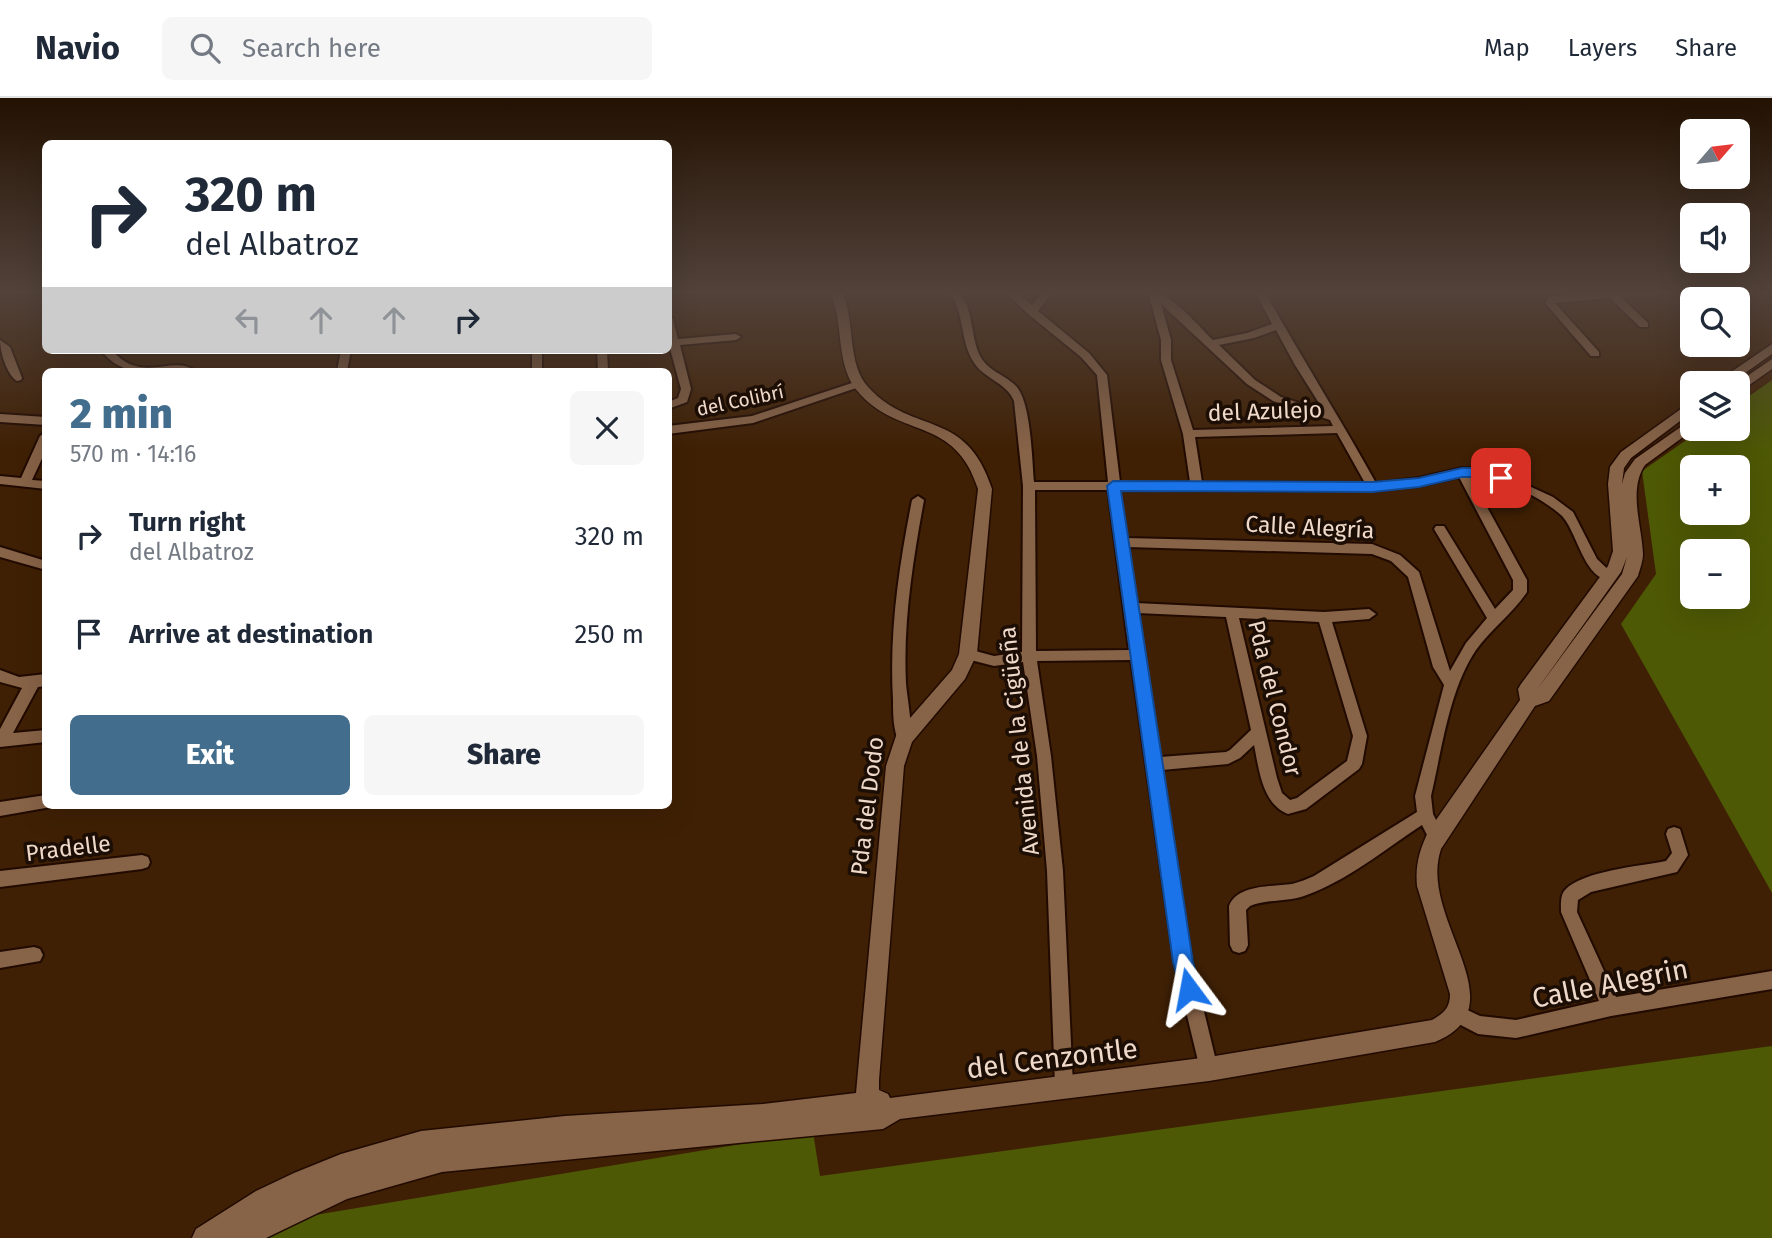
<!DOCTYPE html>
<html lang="en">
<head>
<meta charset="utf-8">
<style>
	:root { --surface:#fff; --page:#f6f6f7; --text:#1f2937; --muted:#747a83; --line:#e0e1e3; --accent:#436d8c }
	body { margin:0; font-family:"Fira Sans",sans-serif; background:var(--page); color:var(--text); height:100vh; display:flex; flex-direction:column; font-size:26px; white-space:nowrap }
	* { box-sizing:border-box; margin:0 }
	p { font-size:23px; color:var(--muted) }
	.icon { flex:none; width:38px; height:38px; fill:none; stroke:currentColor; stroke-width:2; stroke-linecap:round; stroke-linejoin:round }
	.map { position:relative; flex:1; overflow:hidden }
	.side { position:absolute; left:42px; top:270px; width:630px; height:441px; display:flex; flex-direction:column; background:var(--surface); border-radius:10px; box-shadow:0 7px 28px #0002 }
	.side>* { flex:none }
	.guide { position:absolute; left:42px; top:42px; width:630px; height:214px; border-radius:10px; box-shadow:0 7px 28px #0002; background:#fff; color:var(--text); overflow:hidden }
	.needle { width:46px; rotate:62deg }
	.fabs { position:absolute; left:1680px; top:21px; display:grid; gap:14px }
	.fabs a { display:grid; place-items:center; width:70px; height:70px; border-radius:10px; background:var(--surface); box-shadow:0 7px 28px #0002; font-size:35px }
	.pin { position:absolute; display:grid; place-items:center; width:60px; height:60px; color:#fff; margin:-30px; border-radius:14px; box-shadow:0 4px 10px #0006 }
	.me { position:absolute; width:77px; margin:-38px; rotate:347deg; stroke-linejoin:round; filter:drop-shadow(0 0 5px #0008) }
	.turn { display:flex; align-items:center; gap:24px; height:147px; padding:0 28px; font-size:32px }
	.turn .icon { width:91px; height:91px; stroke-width:2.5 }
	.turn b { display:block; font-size:49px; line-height:60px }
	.lanes { display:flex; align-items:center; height:66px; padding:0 28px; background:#0003; justify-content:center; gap:35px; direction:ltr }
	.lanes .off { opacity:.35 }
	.round { display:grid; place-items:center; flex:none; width:74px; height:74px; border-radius:10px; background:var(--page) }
	.headline { display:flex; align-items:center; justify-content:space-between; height:119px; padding:0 28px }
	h1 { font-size:42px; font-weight:800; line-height:52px; color:var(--accent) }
	.primary-button { display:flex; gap:14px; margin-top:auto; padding:14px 28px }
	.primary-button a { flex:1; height:80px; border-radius:10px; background:var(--accent); color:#fff; font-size:28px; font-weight:800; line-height:80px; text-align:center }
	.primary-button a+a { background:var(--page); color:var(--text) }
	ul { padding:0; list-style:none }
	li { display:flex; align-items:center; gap:21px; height:98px; padding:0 28px }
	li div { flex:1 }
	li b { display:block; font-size:26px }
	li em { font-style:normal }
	header { display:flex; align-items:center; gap:42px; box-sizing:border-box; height:98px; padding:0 35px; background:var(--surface); border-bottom:2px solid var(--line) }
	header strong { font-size:33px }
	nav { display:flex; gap:38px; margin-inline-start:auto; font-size:24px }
	.search { width:490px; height:63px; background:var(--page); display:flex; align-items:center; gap:18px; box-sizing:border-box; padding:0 24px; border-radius:10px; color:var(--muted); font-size:26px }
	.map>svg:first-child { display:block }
</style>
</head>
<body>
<header>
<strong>Navio</strong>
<div class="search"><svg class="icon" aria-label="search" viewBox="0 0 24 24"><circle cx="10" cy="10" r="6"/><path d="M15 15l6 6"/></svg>Search here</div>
<nav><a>Map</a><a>Layers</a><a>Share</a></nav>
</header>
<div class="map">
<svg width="1772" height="1140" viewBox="0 0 1772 1140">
	<rect width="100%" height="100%" fill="#3f2004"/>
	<path fill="#4e5905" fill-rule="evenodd" d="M1772 282V795L1621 526 1656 476 1642 373 1702 331H1738V306ZM1692 369H1738V415H1692ZM1692 453H1738V499H1692Z
		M1772 948V1140H269L273 1124 813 1034 820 1078Z"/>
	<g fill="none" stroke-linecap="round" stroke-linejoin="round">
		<defs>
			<path id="street" d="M949 194H959C974 213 970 234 979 256 987 273 1004 276 1016 288 1031 304 1032 361 1034 384H1108L1097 277 1081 259 1028 216 1005 194H1016L1032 207 1043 194H1053L1038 213 1089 255 1107 277 1120 384H1190L1183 336 1161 262V242L1148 194C1171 193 1196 226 1213 242L1247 235 1272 226 1255 194H1265C1301 259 1340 320 1376 385L1419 380 1462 370 1481 371 1505 377 1553 399 1573 414 1597 461 1615 478 1614 481C1585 488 1577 431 1561 417 1538 397 1501 380 1470 378L1527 482V494C1513 515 1491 531 1476 552 1449 592 1442 651 1431 698L1433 716 1444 738 1442 743 1436 745 1430 743 1422 727C1384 752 1347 783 1304 798 1287 804 1267 801 1250 808L1246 812 1248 847 1245 853 1239 855 1233 853 1230 847 1229 808C1238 786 1272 789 1292 786 1300 784 1307 781 1314 778L1417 714 1415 698 1444 587 1433 569 1408 479 1391 463 1372 456 1127 449 1136 505 1324 514 1369 511 1376 516 1369 521 1332 524 1367 638 1362 666 1359 671 1306 711 1288 716C1262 706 1259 671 1254 647L1240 660 1228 666 1162 672 1192 864 1218 971 1216 978 1209 980 1202 978 1200 971 1174 864 1131 562 1037 563 1051 658 1063 773 1073 988 1071 995 1064 997 1057 995 1055 988 1047 773 1037 658 1023 564 994 568 963 560 961 556 963 552 968 551 994 558 1022 554 1023 388 1014 303C1007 285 985 281 975 266 959 244 966 216 949 194ZM1161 206 1247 286 1273 303 1330 322 1333 328 1193 332 1171 262V242ZM1276 232 1295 267 1324 313 1281 299 1255 282 1219 247 1254 240ZM1337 335 1365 385 1202 384 1195 339ZM1459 379 1513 482V492L1495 511 1444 428H1436L1434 431 1487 520 1466 545 1450 573 1419 474 1400 457 1372 446 1126 440 1120 392 1373 393 1419 388ZM1035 392H1108L1129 552 1036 553ZM1137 515 1226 519 1251 632 1230 652 1226 654 1160 659ZM1239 520 1319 524 1353 638 1347 663 1297 700 1290 702 1282 695 1277 680Z
				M1615 194H1660L1655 197 1621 199 1648 225V229H1640L1610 200 1555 205 1599 254V258H1591L1545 205 1549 199 1552 198Z
				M668 218 673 221 678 241 736 236 741 239 736 242 680 247 691 291 687 304 668 311V304L678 300 681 291 668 243Z
				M0 242 10 249 22 280 21 282 17 283C7 277 0 254 0 242Z
				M101 252H112C140 286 172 258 192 271L191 273C157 273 123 282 101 252Z
				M341 252H351L347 273H337Z
				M532 252H542V273H532Z
				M597 252H607L608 273H598Z
				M858 283 862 284V288L753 325 668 336V328L752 318Z
				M0 316 46 319V327L0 324Z
				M46 334V352L32 382 46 383V391L0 386V378L21 380 40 338Z
				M918 398 924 402C913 462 903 524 906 585 907 600 914 633 909 644L904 646 899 644C893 632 893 615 893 602 889 534 899 468 912 402Z
				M0 449 46 463V472L0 459Z
				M0 572 19 579 46 576V588L38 589 13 635 46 632V644L0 649V631L22 590 0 584Z
				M46 697V707H52L51 709 0 718V704Z
				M1674 729 1680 731 1688 757 1677 774 1591 794 1578 802 1577 814 1616 899 1772 873V891L1611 918 1516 940 1478 936 1453 923 1450 917 1453 911 1459 908 1480 918 1516 922 1599 903 1561 814C1561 808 1560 797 1565 792 1582 773 1641 768 1666 763L1672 755 1666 736 1668 731Z
				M142 757 148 759 150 764 148 769 142 771 0 789V773Z
				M34 849 40 851 43 857 40 863 0 870V854Z"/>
			<path id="secondary" d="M830 194H842C856 223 846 266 869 290 914 338 966 310 992 391L977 556 965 581 912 644 904 668 879 982V992L888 996 890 1000 1209 959 1432 922C1444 915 1450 910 1450 896L1417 788C1415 766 1420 751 1429 732L1520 602 1518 591 1521 586 1608 468 1613 453 1608 386 1610 369 1621 354 1692 303V314L1631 360 1624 370 1622 386 1625 375 1635 361 1692 321 1694 331 1645 367C1628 392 1642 428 1643 456 1643 463 1640 471 1638 478L1549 603 1535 608 1441 751C1417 821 1522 908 1435 944L1209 983 900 1021 883 1031 442 1074 347 1101 266 1140H192L196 1131 256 1093 294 1075 341 1056 421 1033 565 1018 763 1006 856 995 886 668 897 635 952 572 959 556 978 391C955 318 901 341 860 296 834 269 845 227 830 194ZM1627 459 1622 476 1536 593 1621 474Z
				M1772 246V256L1731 285H1715Z
				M1772 261V271L1738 295 1737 285Z"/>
		</defs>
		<use href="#street" stroke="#210a00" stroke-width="4"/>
		<use href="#secondary" stroke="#210a00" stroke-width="3"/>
		<use href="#street" fill="#876347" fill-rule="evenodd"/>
		<use href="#secondary" fill="#876347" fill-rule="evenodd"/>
	</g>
	<linearGradient id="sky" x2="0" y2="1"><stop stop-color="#231202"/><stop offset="0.55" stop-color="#52423a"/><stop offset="1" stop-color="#52423a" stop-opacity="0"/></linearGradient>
	<rect width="1772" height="353" fill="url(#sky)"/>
	<path fill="#1a73e8" stroke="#114b97" stroke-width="2" d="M1462 370H1481L1506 377 1508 380 1501 385 1481 379H1462L1419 389 1373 394 1121 393 1193 864 1200 891 1197 898 1189 901 1182 898 1173 864 1107 388 1113 383 1373 384 1419 380Z"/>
	<g text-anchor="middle" stroke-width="7" stroke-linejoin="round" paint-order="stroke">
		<g font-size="19" fill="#efd9ca" stroke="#1c0e04">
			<text transform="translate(740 302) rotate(-12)" y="7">del Colibrí</text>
		</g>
		<g font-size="23" fill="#efd9ca" stroke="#1c0e04">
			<text transform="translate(1265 313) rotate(-2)" y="8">del Azulejo</text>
			<text transform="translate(1310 429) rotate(3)" y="8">Calle Alegría</text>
			<text transform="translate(1275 600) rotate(76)" y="8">Pda del Condor</text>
			<text transform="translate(1019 643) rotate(-96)" y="8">Avenida de la Cigüeña</text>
			<text transform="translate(867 708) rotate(-83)" y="8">Pda del Dodo</text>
			<text transform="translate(68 750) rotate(-7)" y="8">Pradelle</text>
		</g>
		<g font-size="28" fill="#efd9ca" stroke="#1c0e04">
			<text transform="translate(1610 885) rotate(-11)" y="10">Calle Alegrin</text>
			<text transform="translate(1052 960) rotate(-7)" y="10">del Cenzontle</text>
		</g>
	</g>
</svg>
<div class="fabs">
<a><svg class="needle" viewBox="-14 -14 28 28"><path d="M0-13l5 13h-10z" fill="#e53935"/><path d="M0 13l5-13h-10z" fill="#747a83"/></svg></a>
<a><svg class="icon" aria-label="sound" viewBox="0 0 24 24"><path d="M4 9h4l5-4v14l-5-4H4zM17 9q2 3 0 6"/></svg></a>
<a><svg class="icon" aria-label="search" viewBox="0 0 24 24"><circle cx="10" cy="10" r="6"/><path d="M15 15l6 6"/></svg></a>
<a><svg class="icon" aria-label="layers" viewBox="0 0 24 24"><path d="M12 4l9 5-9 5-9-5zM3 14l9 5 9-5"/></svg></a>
<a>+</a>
<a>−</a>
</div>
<div class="pin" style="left:1501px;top:380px;background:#d93025"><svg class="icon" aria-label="arrive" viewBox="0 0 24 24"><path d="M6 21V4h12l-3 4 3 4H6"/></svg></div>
<svg class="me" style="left:1189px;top:891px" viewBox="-20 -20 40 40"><path d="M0-17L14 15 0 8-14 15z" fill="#1a73e8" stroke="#fff" stroke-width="4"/></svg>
<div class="guide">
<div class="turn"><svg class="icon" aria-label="right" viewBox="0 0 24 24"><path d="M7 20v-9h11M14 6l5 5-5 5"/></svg><div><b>320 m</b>del Albatroz</div></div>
<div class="lanes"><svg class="icon off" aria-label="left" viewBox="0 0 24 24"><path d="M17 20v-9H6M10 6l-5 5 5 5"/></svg><svg class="icon off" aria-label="ahead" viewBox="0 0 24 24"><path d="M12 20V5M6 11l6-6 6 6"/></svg><svg class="icon off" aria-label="ahead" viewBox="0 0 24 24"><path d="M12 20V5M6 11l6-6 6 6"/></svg><svg class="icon" aria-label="right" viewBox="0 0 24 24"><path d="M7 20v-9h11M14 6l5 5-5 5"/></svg></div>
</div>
<section class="side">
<div class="headline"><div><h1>2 min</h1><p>570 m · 14:16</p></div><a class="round"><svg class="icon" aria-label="close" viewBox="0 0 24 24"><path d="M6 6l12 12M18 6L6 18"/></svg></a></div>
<ul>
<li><svg class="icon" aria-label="right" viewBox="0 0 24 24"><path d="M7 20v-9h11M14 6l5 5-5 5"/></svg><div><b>Turn right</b><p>del Albatroz</p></div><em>320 m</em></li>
<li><svg class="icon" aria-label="arrive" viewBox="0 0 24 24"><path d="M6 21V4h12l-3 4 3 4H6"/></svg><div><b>Arrive at destination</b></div><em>250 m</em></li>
</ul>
<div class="primary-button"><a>Exit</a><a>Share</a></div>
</section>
</div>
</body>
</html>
